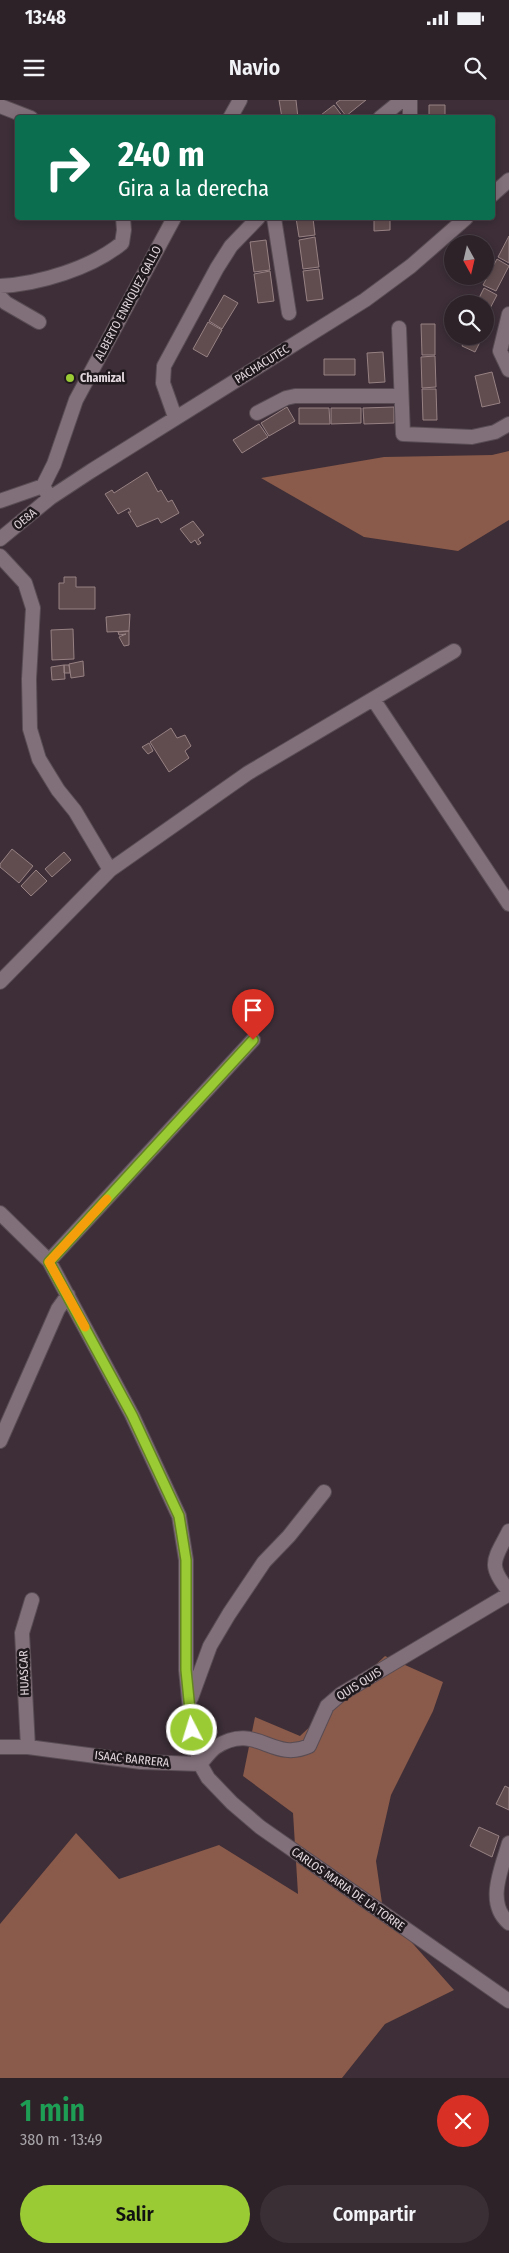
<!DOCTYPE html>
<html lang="es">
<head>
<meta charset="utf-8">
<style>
	:root { --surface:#2e2229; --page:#3a2f35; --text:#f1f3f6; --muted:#a7a4a8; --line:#493f46; --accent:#9acb34 }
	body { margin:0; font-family:"Fira Sans Condensed",sans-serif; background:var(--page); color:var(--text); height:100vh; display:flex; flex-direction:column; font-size:19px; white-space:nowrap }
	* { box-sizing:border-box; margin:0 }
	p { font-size:16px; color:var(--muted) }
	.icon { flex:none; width:28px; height:28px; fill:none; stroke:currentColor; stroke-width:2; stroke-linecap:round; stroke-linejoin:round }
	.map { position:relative; height:1978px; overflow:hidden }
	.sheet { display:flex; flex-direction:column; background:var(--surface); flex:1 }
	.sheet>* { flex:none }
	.guide { position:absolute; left:15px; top:15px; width:480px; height:105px; border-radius:5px; box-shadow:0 2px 8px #0003,0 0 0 1px var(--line); background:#0b6e4f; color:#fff; overflow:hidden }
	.needle { width:32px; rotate:172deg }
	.fabs { position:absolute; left:444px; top:135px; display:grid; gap:10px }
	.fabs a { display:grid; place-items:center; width:50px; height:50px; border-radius:50%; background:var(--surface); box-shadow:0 2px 8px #0003,0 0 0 1px var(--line); font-size:25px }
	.pin { position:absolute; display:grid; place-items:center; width:42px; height:42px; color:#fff; margin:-51px -21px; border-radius:50% 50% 50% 0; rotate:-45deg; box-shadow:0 0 5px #0007 }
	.pin .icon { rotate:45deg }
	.me { position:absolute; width:55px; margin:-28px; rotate:355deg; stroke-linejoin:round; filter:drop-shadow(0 0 4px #0008) }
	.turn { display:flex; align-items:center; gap:18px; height:105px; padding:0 20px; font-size:22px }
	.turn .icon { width:65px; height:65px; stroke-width:2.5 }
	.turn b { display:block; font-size:35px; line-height:42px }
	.round { display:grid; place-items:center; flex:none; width:52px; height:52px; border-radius:26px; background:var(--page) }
	.headline { display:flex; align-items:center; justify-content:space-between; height:85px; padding:0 20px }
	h1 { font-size:30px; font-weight:600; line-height:38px; color:#1e9e55 }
	.button { display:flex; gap:10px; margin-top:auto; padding:10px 20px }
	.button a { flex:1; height:58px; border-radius:30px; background:var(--accent); color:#111; font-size:20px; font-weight:600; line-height:58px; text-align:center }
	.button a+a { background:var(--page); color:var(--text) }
	.status { display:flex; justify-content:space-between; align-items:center; height:35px; padding:0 25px; background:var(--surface); direction:ltr }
	.status svg { height:14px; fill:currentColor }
	header { display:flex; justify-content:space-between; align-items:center; height:65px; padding:0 20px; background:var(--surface); font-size:22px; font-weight:600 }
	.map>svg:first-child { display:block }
</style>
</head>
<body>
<div class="status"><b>13:48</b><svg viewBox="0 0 49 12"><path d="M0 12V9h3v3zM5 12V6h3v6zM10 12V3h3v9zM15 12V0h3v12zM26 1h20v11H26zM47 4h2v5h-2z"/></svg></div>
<header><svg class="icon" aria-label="menu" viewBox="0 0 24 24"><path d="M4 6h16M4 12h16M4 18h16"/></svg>Navio<svg class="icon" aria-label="search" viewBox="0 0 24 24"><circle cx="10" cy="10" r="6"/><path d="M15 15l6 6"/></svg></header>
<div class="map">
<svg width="509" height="1978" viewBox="0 0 509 1978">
	<rect width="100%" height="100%" fill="#3d2e37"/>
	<path fill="#8a5a4a" d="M509 351V420L458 451 364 437 261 378 384 357 492 355Z
		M385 1556 443 1582 433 1611 391 1695 376 1761 383 1810 454 1890 385 1924 342 1978H0V1824L76 1733 119 1779 219 1745 298 1794 293 1713 243 1676 255 1617 300 1636Z"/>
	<path fill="#614d50" stroke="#978183" d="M279 0H296L298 18H282Z
		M340 0H366L346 16 336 3Z
		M334 5 343 17 317 18Z
		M429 5H445V18H429Z
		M296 118H313L315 135 299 137Z
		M374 118H390V130L374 131Z
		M509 136V163L498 157Z
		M315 137 319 167 303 169 299 140Z
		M266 140 270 170 254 172 250 142Z
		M497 159 509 166 496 191 483 185Z
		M319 169 323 199 307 201 303 171Z
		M270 171 274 201 258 203 254 174Z
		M484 188 497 195 485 218V204H476Z
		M224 195 238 203 222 229 209 221Z
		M208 222 222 230 207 257 193 249Z
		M421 224H435V255H422Z
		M467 236H483L475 252 462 246Z
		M383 252 385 282 369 283 367 253Z
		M435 256 436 287 422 288 421 257Z
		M324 259H355V275H324Z
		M492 272 500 303 482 307 475 276Z
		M422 289H436L437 320H423Z
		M287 307 295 321 269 336 261 323Z
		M394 307V323L364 324 363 308Z
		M299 308H329L330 324H299Z
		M331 308H361V323L331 324Z
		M259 324 268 337 242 353 233 340Z
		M147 372 158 392 161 390 168 402 172 400 179 413 161 423 158 418 137 427 128 412H131L129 408 118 414 105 394 112 390 114 393Z
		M193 421 204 435 198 439 201 443 198 445 195 440 191 443 180 429Z
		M64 477H76V487H95V509H59V483H64Z
		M130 514 129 531 107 532 106 517Z
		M73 529 74 559 52 560 51 530Z
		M129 531V545L124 546 119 537 126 534 119 535 118 532Z
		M83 561 84 576 71 578 69 564Z
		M64 565 65 579 52 580 51 567Z
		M64 565H69L70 573H64Z
		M171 628 177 638 185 635 191 646 185 651 189 658 169 672 150 642Z
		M149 643 153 651 148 654 142 647Z
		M12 749 33 766 19 783 0 767V764Z
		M64 752 71 760 52 777 45 769Z
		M36 770 47 781 31 796 21 786Z
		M505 1686 509 1688V1710L496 1704Z
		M479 1727 499 1736 492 1757 470 1746Z"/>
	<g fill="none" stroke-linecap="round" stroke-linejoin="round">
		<defs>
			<path id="minor" d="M0 6 31 18
				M230 18 240 0
				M380 18 402 0
				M410 18V0
				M492 95 509 80
				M274 118 289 213
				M0 186C39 184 92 168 122 143L124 130 123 118
				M0 197 6 203 39 222
				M509 214 500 251 509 270
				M399 228 403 334 472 337 495 332 509 324
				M257 313 286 298 295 296H401
				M175 317 163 283 164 266 217 168 231 146 258 118
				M50 398 43 386 54 364 76 300 174 118
				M0 401 43 386
				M0 439 50 398 91 371 365 200 411 166 466 118
				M0 456 25 483 33 508 29 579 30 629 39 659 58 690 75 711 110 770
				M373 599 509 804
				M0 882 110 770 248 673 454 551
				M0 1113 49 1161 132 1315 179 1416 186 1460V1570L192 1630 200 1664 208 1678 232 1703 260 1727 509 1901
				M49 1161 253 940
				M0 1341 58 1209 68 1195
				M509 1431C495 1459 486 1464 509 1491
				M191 1598 210 1546 229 1514 264 1462 289 1436 324 1392
				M0 1647H28L141 1662 200 1664
				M28 1647 22 1533 32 1500
				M200 1664C205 1659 210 1651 216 1647 256 1621 272 1663 309 1646L327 1606 341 1594 509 1494
				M509 1743C502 1768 485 1803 509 1823"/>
		</defs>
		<use href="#minor" stroke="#594c53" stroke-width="16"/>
		<use href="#minor" stroke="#816f79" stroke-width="14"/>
	</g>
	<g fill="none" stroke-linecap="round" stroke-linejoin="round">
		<defs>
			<path id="route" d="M192 1630 186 1570V1460L179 1416 132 1315 49 1162 253 940"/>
		</defs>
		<use href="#route" stroke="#648422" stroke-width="12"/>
		<use href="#route" stroke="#9acb34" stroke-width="9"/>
		<path stroke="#f59e0b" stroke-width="9" d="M85 1227 49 1162 107 1099"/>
	</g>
	<circle fill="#9acb34" stroke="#1f181c" stroke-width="2" cx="70" cy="278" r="5"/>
	<g text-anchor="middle" stroke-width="5" stroke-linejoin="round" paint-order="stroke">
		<g font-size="12" fill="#e0d6dc" stroke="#1f181c">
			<text transform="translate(128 203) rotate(-62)" y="4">ALBERTO ENRIQUEZ GALLO</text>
			<text transform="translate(262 264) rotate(-32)" y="4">PACHACUTEC</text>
			<text transform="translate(25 419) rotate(-39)" y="4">OE8A</text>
			<text transform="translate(24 1573) rotate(-92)" y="4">HUASCAR</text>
			<text transform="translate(359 1584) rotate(-32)" y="4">QUIS QUIS</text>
			<text transform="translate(132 1659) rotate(6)" y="4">ISAAC BARRERA</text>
			<text transform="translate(348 1789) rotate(35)" y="4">CARLOS MARIA DE LA TORRE</text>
		</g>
		<g font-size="12" font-weight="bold" fill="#e0d6dc" stroke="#1f181c" text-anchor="start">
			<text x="80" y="282">Chamizal</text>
		</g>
	</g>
</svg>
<div class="fabs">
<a><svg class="needle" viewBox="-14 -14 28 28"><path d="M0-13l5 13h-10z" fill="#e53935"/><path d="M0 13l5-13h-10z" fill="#a7a4a8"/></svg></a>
<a><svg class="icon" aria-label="search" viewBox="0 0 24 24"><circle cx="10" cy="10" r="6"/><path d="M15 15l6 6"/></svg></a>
</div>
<div class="pin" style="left:253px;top:940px;background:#d93025"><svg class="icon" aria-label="arrive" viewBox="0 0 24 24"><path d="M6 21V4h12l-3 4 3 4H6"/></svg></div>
<svg class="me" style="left:192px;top:1630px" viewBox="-20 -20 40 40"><circle r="17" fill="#9acb34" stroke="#fff" stroke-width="3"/><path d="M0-11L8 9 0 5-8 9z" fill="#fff"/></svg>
<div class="guide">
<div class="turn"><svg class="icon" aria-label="right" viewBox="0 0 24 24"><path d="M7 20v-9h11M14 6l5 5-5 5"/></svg><div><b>240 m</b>Gira a la derecha</div></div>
</div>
</div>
<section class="sheet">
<div class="headline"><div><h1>1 min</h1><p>380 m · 13:49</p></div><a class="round" style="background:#d93025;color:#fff"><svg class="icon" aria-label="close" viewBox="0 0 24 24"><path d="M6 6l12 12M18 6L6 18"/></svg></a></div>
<div class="button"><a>Salir</a><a>Compartir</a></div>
</section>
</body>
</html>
